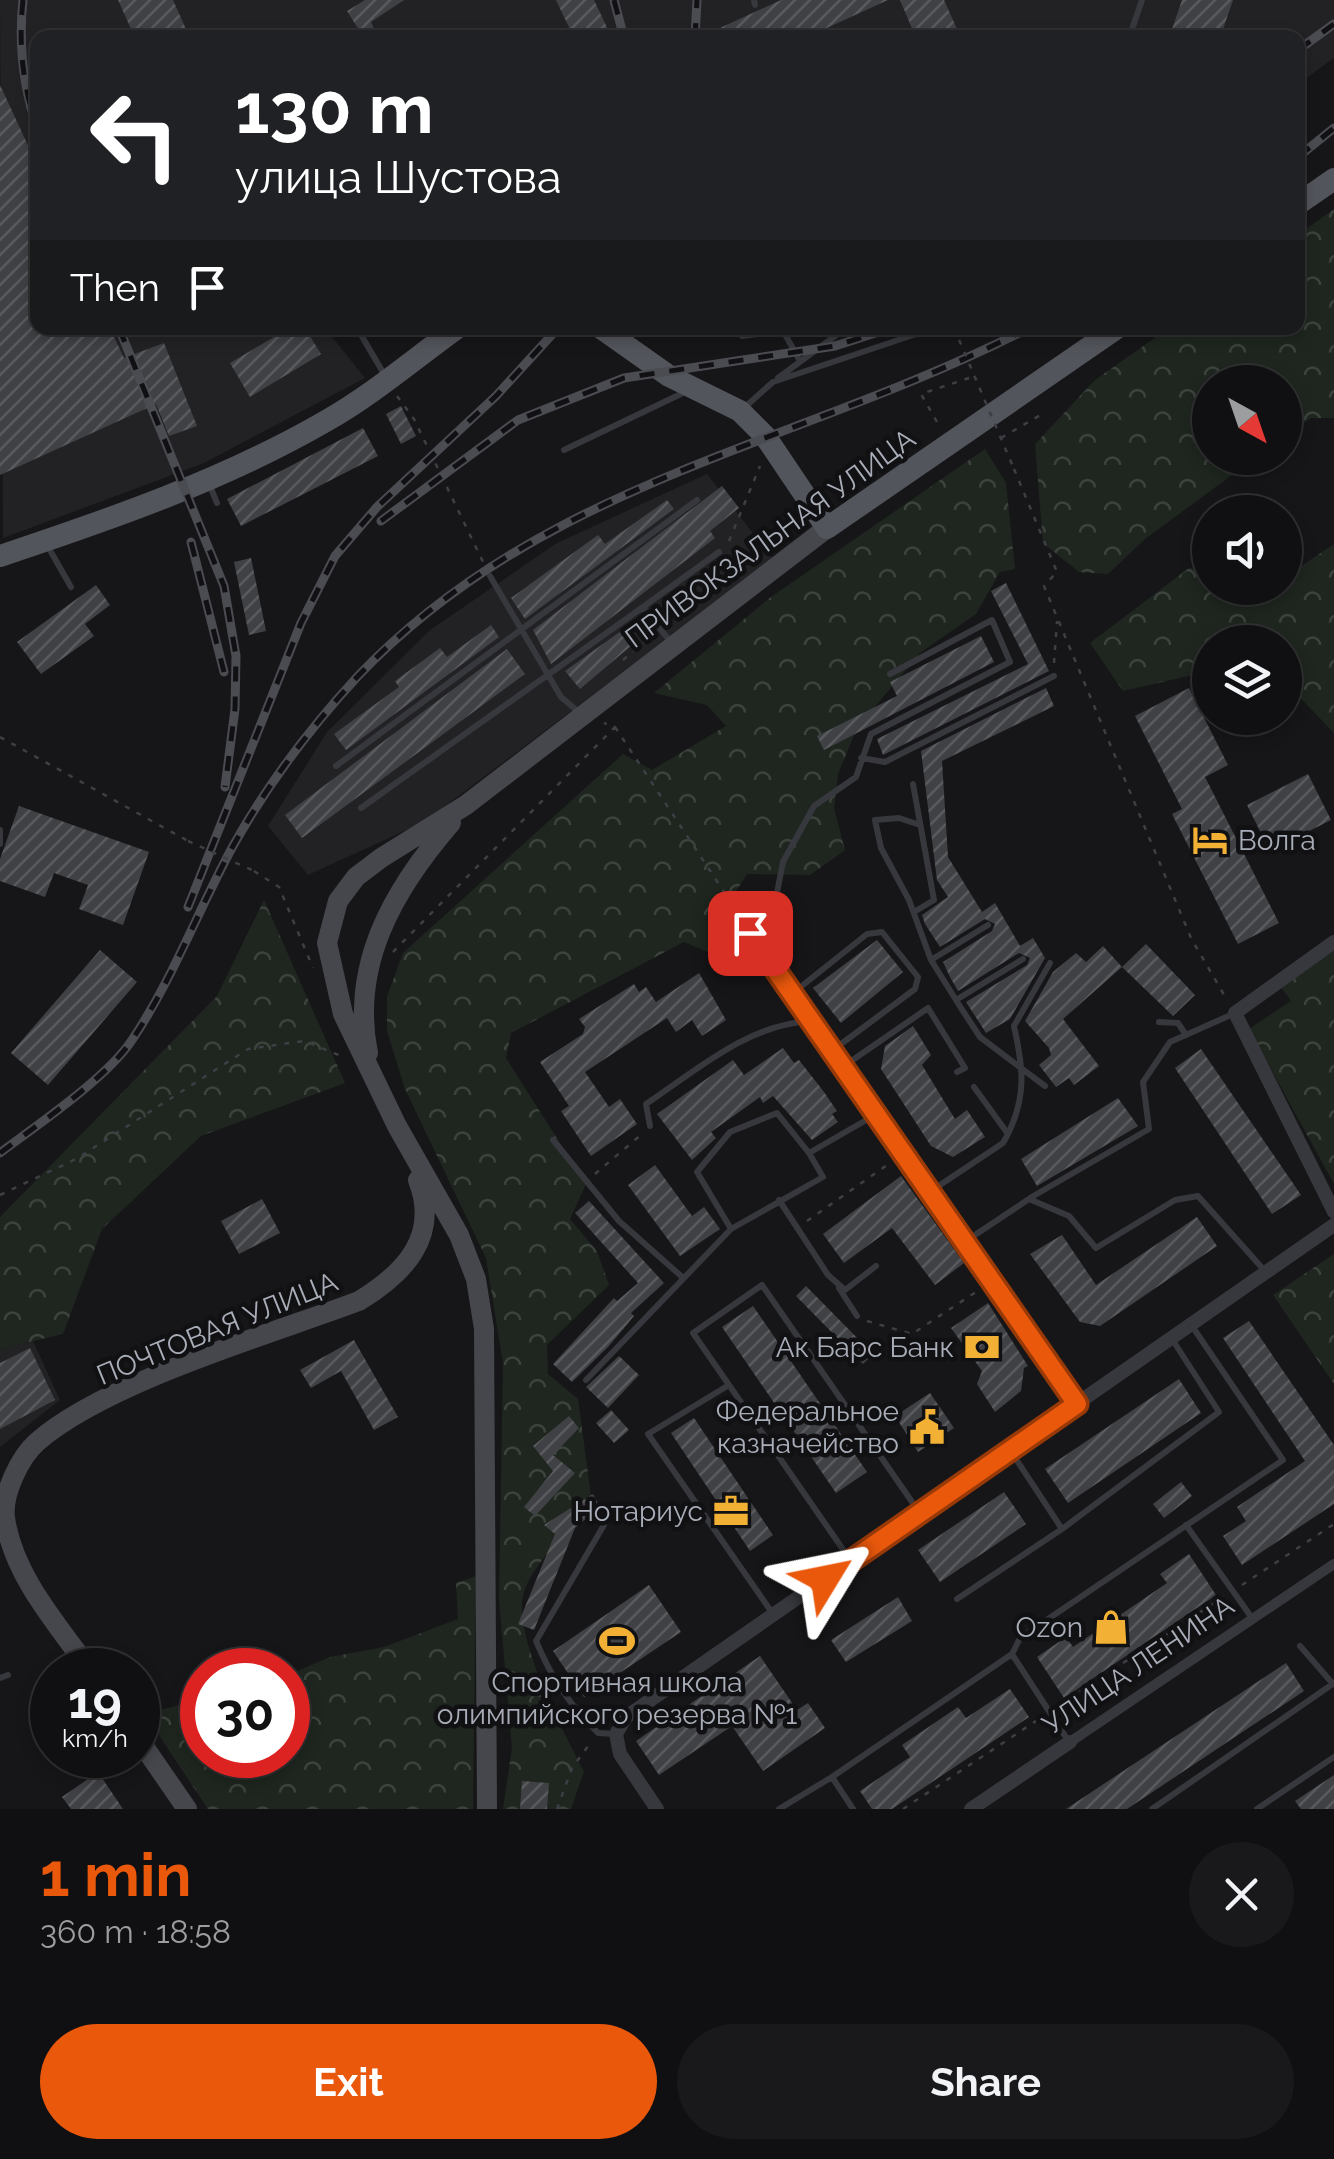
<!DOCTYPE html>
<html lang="en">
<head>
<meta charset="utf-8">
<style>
	:root { --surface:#101012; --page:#19191b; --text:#f1f3f6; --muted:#9c9d9f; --line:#303032; --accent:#ea580c }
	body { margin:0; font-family:Raleway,sans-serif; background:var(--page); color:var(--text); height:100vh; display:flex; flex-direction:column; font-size:38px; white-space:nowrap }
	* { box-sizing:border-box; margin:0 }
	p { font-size:32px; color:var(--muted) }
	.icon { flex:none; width:55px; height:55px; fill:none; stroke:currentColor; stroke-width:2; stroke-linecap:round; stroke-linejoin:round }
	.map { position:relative; height:1809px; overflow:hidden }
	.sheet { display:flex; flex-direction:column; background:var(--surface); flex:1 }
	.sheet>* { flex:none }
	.hud { position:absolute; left:30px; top:30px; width:1275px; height:305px; border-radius:20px; box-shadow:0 5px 15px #0003,0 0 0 2px var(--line); background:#202124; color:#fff; overflow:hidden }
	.needle { width:65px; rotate:140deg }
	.buttons { position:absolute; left:1192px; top:365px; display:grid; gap:20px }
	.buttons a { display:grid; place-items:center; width:110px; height:110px; border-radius:50%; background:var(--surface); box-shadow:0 5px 15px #0003,0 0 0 2px var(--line); font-size:50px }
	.speed { position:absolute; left:30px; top:1648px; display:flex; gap:20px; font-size:50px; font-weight:700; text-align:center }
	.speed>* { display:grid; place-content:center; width:130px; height:130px; border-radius:50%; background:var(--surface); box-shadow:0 5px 15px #0003,0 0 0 2px var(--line); line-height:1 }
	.speed small { font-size:25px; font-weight:400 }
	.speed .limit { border:15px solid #d22; background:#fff; color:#111 }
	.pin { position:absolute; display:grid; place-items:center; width:85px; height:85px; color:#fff; margin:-42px; border-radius:20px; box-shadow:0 5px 15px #0006 }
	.me { position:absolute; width:110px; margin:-55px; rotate:55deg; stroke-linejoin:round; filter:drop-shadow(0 0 8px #0008) }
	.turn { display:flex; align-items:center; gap:35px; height:210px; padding:0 40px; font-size:45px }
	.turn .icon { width:130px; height:130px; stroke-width:2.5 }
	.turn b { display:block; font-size:70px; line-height:85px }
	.then { display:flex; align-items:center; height:95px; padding:0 40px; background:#0003; gap:20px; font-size:38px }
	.round { display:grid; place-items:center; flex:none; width:105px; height:105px; border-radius:52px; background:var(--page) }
	.overview { display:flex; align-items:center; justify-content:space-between; height:170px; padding:0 40px }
	h1 { font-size:60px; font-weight:700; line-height:75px; color:var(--accent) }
	.button { display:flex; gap:20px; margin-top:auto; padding:20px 40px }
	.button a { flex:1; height:115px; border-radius:60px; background:var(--accent); color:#fff; font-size:40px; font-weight:700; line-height:115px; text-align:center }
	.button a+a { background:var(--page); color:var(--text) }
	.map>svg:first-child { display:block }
</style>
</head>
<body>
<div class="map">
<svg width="1334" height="1809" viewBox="0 0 1334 1809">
	<defs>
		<pattern id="forest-crowns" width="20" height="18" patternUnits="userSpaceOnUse" patternTransform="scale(2.5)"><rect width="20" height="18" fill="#1e261f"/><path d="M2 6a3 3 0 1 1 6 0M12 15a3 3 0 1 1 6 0" fill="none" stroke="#3c433d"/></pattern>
		<pattern id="building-hatch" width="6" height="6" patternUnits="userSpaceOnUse" patternTransform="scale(2.5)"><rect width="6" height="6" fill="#404145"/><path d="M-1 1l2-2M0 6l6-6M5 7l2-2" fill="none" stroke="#595a5e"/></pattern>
	</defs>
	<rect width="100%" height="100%" fill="#161618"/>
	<path fill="#222225" d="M0 0H1334V58L1298 84V38H884L881 32 869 38H38V328H333L328 332 365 378 204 463 3 538Z
		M707 474 773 559 424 822 308 875 268 826 327 732 430 630 557 543Z
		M33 1341 60 1400 0 1447V1349Z"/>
	<path fill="url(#forest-crowns)" d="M1334 209V418H1311L1285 436V382H1210V458H1255L1145 539 1108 574 1079 572 1043 543 1035 444 1095 380 1169 328H1298V235Z
		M985 449 1006 483 1015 569 1000 572 976 614 920 653 857 728 838 774 834 808 845 850 810 875 747 874 724 910 755 972 684 942 511 1033 506 1058 586 1184 570 1219 597 1251 609 1285 547 1345 548 1374 578 1399 592 1503C573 1525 529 1567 523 1596 514 1639 564 1733 584 1771L571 1809H503L512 1748 499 1599 503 1363 486 1258 405 1089 387 1031V997L403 953 623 754 652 770 726 726 707 705 654 693 771 597Z
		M1334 544V733L1285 682V642H1210V671L1123 691 1090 643 1189 568 1210 570V588H1285V577Z
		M264 900 345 1083 201 1136 102 1229 63 1334 0 1349V1217L217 996Z
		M1334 948V1184L1249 1029 1291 1001 1280 986Z
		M1334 1254V1384L1273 1295Z
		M476 1576 473 1809H208L145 1714 202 1699V1755H288V1675L330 1657 384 1647 458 1619 456 1583Z"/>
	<path fill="url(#building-hatch)" d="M118 0H173L190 38H135Z
		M365 0H404L371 22 378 38H364L347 11Z
		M556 0H594L612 38H574Z
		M781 0H888L805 38H698Z
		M900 0H944L961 38H916Z
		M1182 0H1233L1220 38H1169Z
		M0 85 38 167V328H110L124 358 164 343 197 426 169 436 156 404 0 475Z
		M289 328H305L321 354 250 397 230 363Z
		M401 406 416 436 401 444 386 414Z
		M363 428 378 456 241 526 227 499Z
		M722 486 739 508 710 531 715 538 551 664 533 630Z
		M667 500 674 509 525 619 511 598 598 535 605 544Z
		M251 558 266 631 249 635 234 562Z
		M1006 583 1049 671 883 755 877 739 1028 664 991 591Z
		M96 585 110 605 85 624 94 636 41 674 17 642Z
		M491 625 499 637 346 750 334 734 399 687 395 681 440 648 447 657Z
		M621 631 632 645 580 689 565 671Z
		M981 636 994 662 824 750 817 736 897 696 890 682Z
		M507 649 525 674 302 838 285 815Z
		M1046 688 1054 706 942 761 948 857 982 912 995 903 1020 946 1033 938 1045 958 1010 1019 986 1033 966 1002 1027 965 1030 958 1019 953 958 991 950 977 943 962 992 931 995 924 985 919 940 947 925 924 922 915 948 897 937 880 921 751Z
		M1189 688 1228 765 1205 777 1279 923 1238 944 1172 814 1182 809 1135 716Z
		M1308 774 1331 820 1270 851 1247 805Z
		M19 806 149 852 123 925 79 909 88 885 54 873 45 897 0 881V859Z
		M877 940 903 972 841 1023 813 988Z
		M1146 944 1195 995 1173 1016 1122 967Z
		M1103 946 1122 967 1063 1019 1099 1066 1074 1085 1069 1078 1056 1087 1039 1065 1051 1055 1049 1048 1025 1021 1053 972 1076 953 1086 962Z
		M100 950 137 982 48 1085 11 1053Z
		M699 973 726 1020 702 1036 692 1020 676 1032 667 1018 585 1072 609 1107 620 1099 637 1124 591 1156 561 1111 569 1106 540 1062 583 1034 585 1027 579 1019 634 984 639 992 646 987 656 1002Z
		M913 1026 931 1055 922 1065 955 1119 967 1110 985 1137 953 1157 931 1146 881 1069 885 1046Z
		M783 1048 794 1063 799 1060 824 1092 837 1111 832 1114 838 1122 812 1140 773 1096 763 1103 760 1097 711 1132 716 1138 692 1160 657 1114 733 1060 744 1075Z
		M1201 1049 1301 1195 1272 1214 1175 1068Z
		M1118 1098 1138 1126 1037 1186 1021 1159Z
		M655 1165 692 1216 704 1207 720 1229 680 1256 628 1185Z
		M901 1176 964 1263 935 1285 892 1228 844 1263 823 1234Z
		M262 1199 280 1233 239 1254 221 1221Z
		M589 1201 664 1283 631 1313 634 1316 609 1346 572 1382 553 1364 614 1298 617 1301 638 1283 575 1213Z
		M1197 1217 1217 1246 1100 1326 1080 1322 1030 1254 1062 1235 1096 1285Z
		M806 1286 873 1354 863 1364 796 1296Z
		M988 1303 1028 1366 1024 1368 1021 1391 995 1412 977 1384 982 1371 951 1328Z
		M753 1306 867 1472 836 1493 722 1327Z
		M1249 1321 1334 1445V1504L1242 1565 1223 1536 1246 1521 1237 1507 1305 1461 1223 1338Z
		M354 1340 398 1417 374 1430 341 1371 311 1388 300 1370Z
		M30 1348 55 1400 0 1429V1363Z
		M619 1356 639 1375 608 1408 586 1387Z
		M1179 1379 1201 1413 1068 1503 1045 1469Z
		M930 1393 954 1428 918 1452 895 1416Z
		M611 1410 629 1430 614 1443 596 1423Z
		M569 1416 579 1428 553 1455 575 1473 535 1516 524 1507 553 1471 533 1446Z
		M694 1418 773 1535 750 1551 671 1433Z
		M1181 1482 1192 1496 1164 1518 1153 1504Z
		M1004 1492 1026 1524 940 1582 918 1550Z
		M593 1494 600 1507 575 1528 534 1630 518 1624 555 1534 544 1525Z
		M1189 1554 1216 1595 1064 1698 1037 1657 1066 1637 1073 1647 1167 1583 1160 1574Z
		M649 1585 681 1632 584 1697 553 1651Z
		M898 1597 912 1621 846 1662 831 1640Z
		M760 1656 797 1710 808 1703 825 1728 763 1771 732 1726 659 1775 636 1741Z
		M1286 1663 1304 1691 1127 1809H1066Z
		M1010 1689 1029 1717 892 1809H872L860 1791 910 1757 902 1745 958 1707 966 1718Z
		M98 1772 123 1809H71L62 1797Z
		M1334 1775V1809H1301L1295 1801Z
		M522 1781 549 1783 547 1809H520Z"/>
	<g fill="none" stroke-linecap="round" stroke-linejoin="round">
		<path stroke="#3d3f44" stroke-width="2.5" stroke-dasharray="5 8" stroke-linecap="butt" d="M397 396 414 419 485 566
			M937 422 921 394 975 376
			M1001 438 1044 413
			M1014 469 1057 572 1044 586 1191 938 1227 1000
			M729 541 760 466
			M666 618 676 599
			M623 660 651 636
			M1054 663 1057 621
			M615 727 742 919
			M0 737 188 841
			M254 871 279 887 313 968
			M393 952 615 727 604 723
			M595 1174 642 1134
			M0 1195 76 1159 248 1049 304 1041 341 1056
			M807 1221 890 1163
			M867 1321 912 1334 979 1290
			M1242 1585 1334 1524
			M1058 1706 1223 1597
			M557 1809 572 1768 591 1742
			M903 1809 1039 1719"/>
		<path stroke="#37383d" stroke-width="6" d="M754 0 755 5
			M1129 38 1142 0
			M357 328 384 374
			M688 328 734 329 742 336 783 331
			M782 329 800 361
			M778 378 846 328
			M745 407 773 382 934 328
			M564 450 685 392
			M210 486 217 503
			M47 545 71 587
			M490 576 561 697 581 714
			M643 607 719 552
			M861 758 885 762 1054 676
			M336 766 697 500
			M913 784 934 900 914 912
			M361 808 643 607 673 645
			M920 825 899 818 875 820 881 848 909 900 931 960 961 1008 980 1037 1045 1086
			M0 830V844
			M766 949 783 862 814 806 856 777 871 734 1010 662 992 620 890 674
			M931 960 988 925
			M793 993 867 934 882 932 918 977 915 989 833 1050
			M956 1000 1023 959
			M1159 1022 1178 1023 1186 1035
			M844 1066 928 1008 965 1068 957 1072
			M650 1126 646 1104C697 1070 747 1025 810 1021
			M1008 1134C1027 1095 1023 1067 1014 1026L1050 963
			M553 1140 619 1221 681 1276
			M809 1153 823 1177 731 1229 697 1172 730 1132 777 1113 809 1153 875 1115
			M931 1191 1003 1143 1008 1134 974 1087
			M1030 1198 1149 1129 1143 1082 1170 1042 1233 1014
			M779 1200 828 1275 845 1290 876 1266
			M966 1241 1029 1199 1069 1216 1096 1248 1175 1200 1198 1196 1264 1270
			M839 1288 857 1316
			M586 1380 731 1229
			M729 1385 648 1434 773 1614
			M1010 1450 1062 1529 1219 1412 1172 1339
			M604 1525 536 1641C552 1679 569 1704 598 1733L615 1734
			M1186 1525 1252 1618
			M851 1561 693 1333 762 1285 919 1512
			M957 1599 1062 1529
			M1300 1646 1333 1684
			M0 1678 8 1675
			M1069 1742 1012 1654 1020 1638 1283 1460 1192 1326
			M779 1809 832 1777
			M853 1809 832 1777 1012 1654
			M1152 1809 1334 1683
			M1257 1809 1334 1757"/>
		<path stroke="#37383d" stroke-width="10" d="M1070 1742 1334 1564"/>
		<path stroke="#37383d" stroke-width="14" d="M750 933 1077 1404
			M1334 942 1235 1013 1334 1212
			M657 1809 620 1754 616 1734 626 1717 1334 1225
			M971 1809 1070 1742"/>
		<path stroke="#45474d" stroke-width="20" d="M368 1053C350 964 394 889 451 823
			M90 1670C57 1624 13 1575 5 1518 2 1494 20 1457 37 1442 105 1382 271 1334 359 1301 405 1273 440 1236 418 1180
			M138 1738 187 1809
			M487 1809 484 1329 476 1279 459 1235 397 1126 343 1014 327 943 338 901 356 877 381 858 466 805 827 528"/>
		<path stroke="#53555c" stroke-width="22" d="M1298 204 1334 179
			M601 328 669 376 740 411 765 436 827 528 1117 328
			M0 556C111 519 224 480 326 421 372 395 414 359 457 328"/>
		<defs>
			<path id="rail" d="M23 0C18 46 23 87 38 131
				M614 0 624 38
				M695 38 697 0
				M1298 50 1334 24
				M1298 157 1334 128
				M119 328 224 586 236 656 235 709 225 787
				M381 521 518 420 624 378 835 346 891 328
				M191 542 224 672
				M188 907 301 623 335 556 377 507 496 396 558 328
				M0 1153C37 1125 107 1078 132 1040 173 979 198 910 233 846 267 785 311 727 358 676 546 479 798 446 1029 328"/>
		</defs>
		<use href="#rail" stroke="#4a4c52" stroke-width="9"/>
		<use href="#rail" stroke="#111113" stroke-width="5" stroke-dasharray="15" stroke-linecap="butt"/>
		<path stroke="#3d3f44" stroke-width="2.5" stroke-dasharray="5 8" stroke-linecap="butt" d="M954 328 1014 469
			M188 841 254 871"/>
	</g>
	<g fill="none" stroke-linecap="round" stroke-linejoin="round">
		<defs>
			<path id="route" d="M750 933 1077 1404 825 1579"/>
		</defs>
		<use href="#route" stroke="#983908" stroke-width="25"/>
		<use href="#route" stroke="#ea580c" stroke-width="18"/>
	</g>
	<defs>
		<symbol id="hotel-bare" viewBox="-9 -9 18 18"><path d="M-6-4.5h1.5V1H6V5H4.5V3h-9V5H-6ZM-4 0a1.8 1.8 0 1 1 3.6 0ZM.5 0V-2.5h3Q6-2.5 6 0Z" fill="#f2b134" stroke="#111113" stroke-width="2.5" paint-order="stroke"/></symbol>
		<symbol id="bank-bare" viewBox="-9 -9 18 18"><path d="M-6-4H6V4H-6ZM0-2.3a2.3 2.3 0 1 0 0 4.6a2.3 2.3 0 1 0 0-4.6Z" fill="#f2b134" stroke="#111113" stroke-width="2.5" paint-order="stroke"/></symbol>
		<symbol id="civic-bare" viewBox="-9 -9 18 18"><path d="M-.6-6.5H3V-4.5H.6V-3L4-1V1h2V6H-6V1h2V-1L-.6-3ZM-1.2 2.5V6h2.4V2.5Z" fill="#f2b134" stroke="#111113" stroke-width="2.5" paint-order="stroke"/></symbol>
		<symbol id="office-bare" viewBox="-9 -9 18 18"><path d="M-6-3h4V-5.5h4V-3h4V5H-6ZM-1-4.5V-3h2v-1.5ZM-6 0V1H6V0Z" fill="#f2b134" stroke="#111113" stroke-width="2.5" paint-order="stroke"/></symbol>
		<symbol id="shop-bare" viewBox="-9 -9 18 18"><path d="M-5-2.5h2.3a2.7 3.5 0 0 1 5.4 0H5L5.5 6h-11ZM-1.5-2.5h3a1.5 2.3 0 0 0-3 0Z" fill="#f2b134" stroke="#111113" stroke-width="2.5" paint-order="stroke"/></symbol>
		<symbol id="stadium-bare" viewBox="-9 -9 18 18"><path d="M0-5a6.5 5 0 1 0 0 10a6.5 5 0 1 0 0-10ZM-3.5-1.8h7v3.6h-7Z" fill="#f2b134" stroke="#111113" stroke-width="2.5" paint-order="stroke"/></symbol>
	</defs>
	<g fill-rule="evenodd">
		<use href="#hotel-bare" x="1185" y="815" width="50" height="50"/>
		<use href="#bank-bare" x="957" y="1322" width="50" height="50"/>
		<use href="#civic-bare" x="902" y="1402" width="50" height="50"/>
		<use href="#office-bare" x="706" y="1486" width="50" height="50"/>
		<use href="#shop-bare" x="1086" y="1602" width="50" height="50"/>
		<use href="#stadium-bare" x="592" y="1616" width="50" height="50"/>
	</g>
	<g text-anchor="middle" stroke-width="9" stroke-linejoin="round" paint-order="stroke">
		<g font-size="28" fill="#a8adb8" stroke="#111113">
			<text transform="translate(770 538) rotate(-36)" y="10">ПРИВОКЗАЛЬНАЯ УЛИЦА</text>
			<text transform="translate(217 1328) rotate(-22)" y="10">ПОЧТОВАЯ УЛИЦА</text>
			<text transform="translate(1138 1665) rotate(-34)" y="10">УЛИЦА ЛЕНИНА</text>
		</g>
		<g font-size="28" fill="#a8adb8" stroke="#111113" text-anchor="end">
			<text x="1238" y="850" text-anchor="start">Волга</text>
			<text x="954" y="1357">Ак Барс Банк</text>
			<text x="899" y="1421">Федеральное<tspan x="899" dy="32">казначейство</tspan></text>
			<text x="703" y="1521">Нотариус</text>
			<text x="1083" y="1637">Ozon</text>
			<text x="617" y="1692" text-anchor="middle">Спортивная школа<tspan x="617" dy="32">олимпийского резерва №1</tspan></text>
		</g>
	</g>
</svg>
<div class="buttons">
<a><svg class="needle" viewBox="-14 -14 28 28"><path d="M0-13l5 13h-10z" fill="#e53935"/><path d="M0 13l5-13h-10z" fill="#9c9d9f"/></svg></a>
<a><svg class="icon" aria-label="sound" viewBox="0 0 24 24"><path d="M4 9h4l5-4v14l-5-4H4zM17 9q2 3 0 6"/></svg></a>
<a><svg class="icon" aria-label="layers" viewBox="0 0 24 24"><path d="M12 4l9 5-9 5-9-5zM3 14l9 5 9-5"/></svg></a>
</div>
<div class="speed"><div>19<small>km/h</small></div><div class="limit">30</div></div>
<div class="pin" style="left:750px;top:933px;background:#d93025"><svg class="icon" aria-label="arrive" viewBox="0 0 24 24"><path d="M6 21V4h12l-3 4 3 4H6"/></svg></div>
<svg class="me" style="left:825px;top:1579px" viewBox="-20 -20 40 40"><path d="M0-17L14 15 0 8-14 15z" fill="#ea580c" stroke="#fff" stroke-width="4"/></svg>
<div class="hud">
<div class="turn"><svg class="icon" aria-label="left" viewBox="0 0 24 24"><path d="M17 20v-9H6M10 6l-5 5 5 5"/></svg><div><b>130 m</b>улица Шустова</div></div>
<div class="then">Then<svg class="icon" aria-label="arrive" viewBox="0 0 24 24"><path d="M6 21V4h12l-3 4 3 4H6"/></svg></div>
</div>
</div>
<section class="sheet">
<div class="overview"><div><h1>1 min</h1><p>360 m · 18:58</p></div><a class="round"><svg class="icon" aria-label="close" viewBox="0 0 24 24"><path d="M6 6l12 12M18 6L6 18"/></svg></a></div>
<div class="button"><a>Exit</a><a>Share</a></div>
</section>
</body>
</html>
